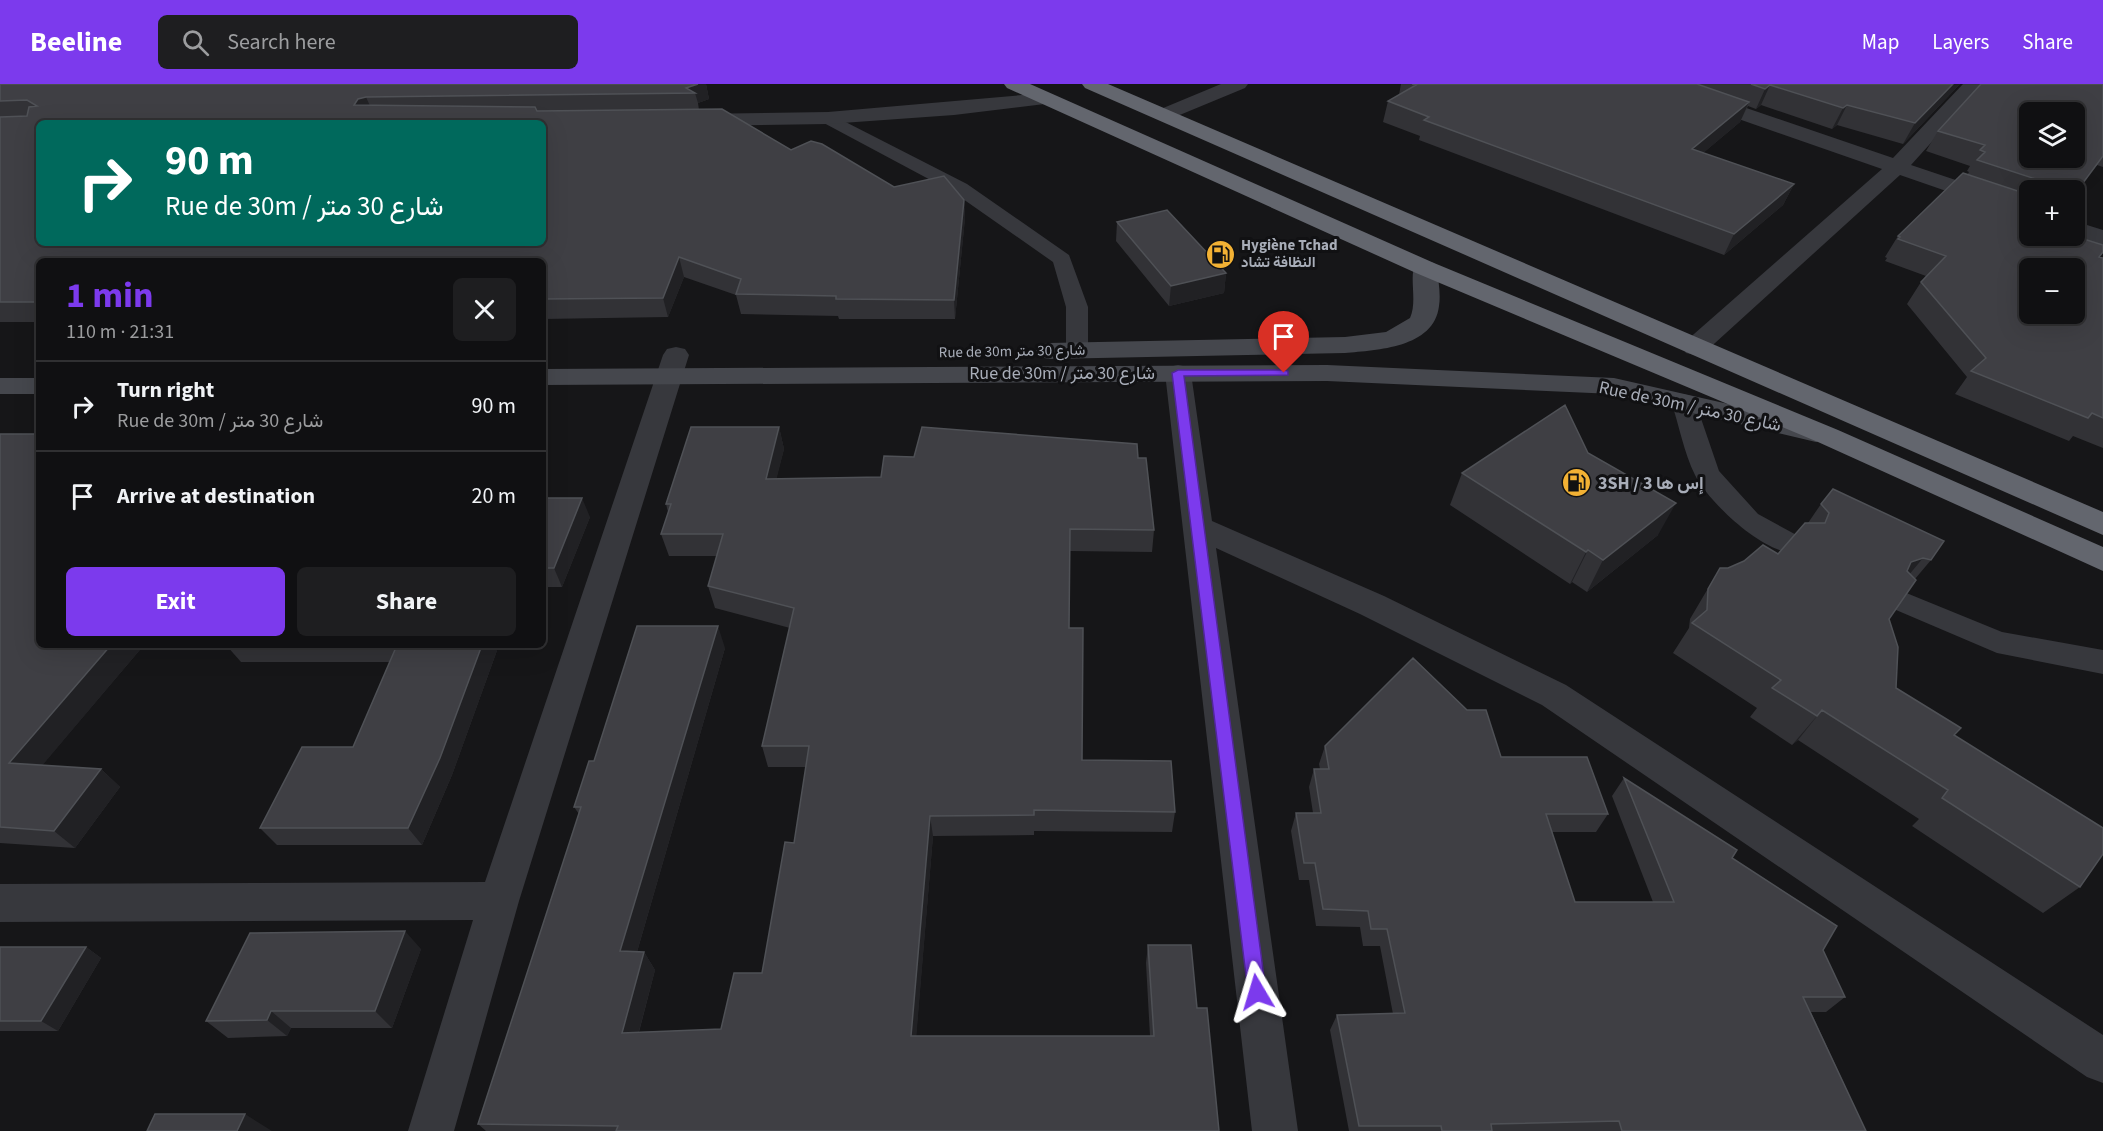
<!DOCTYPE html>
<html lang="en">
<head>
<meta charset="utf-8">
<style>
	:root { --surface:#101012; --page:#1e1e20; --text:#f1f3f6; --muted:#9c9d9f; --line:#303032; --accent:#7c3aed }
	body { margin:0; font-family:"Source Sans 3",Vazirmatn,sans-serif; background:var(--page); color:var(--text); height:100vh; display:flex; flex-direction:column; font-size:22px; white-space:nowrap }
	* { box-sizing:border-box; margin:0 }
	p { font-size:20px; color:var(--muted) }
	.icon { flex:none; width:33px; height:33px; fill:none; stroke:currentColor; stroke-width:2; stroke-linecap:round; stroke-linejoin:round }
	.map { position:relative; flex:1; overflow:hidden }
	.panel { position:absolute; left:36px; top:174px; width:510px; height:390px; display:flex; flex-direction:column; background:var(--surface); border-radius:9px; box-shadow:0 6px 24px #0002,0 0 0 2px var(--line) }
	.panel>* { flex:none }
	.banner { position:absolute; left:36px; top:36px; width:510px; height:126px; border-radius:9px; box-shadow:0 6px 24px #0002,0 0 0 2px var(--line); background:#00695c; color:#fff; overflow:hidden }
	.tools { position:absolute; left:2019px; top:18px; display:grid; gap:12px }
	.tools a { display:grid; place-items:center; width:66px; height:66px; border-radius:9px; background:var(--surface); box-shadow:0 6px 24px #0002,0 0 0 2px var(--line); font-size:30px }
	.pin { position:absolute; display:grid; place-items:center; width:51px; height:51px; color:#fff; margin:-62px -26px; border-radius:50% 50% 50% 0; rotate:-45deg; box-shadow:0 0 6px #0007 }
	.pin .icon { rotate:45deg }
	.me { position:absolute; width:66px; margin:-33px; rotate:353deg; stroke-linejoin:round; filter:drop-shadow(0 0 4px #0008) }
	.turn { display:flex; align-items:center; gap:21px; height:126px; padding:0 30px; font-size:27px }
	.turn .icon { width:78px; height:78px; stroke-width:2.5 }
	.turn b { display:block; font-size:42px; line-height:51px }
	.round { display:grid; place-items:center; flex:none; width:63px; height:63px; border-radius:9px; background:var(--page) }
	.overview { display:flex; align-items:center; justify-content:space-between; height:102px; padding:0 30px }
	h1 { font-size:36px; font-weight:700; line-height:45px; color:var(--accent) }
	.button { display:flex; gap:12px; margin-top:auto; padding:12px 30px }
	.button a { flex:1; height:69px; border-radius:9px; background:var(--accent); color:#fff; font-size:24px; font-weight:700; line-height:69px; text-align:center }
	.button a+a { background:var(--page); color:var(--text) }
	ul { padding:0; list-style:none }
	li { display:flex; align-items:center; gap:18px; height:90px; padding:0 30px; border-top:2px solid var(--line) }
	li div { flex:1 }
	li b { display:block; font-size:22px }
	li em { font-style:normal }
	header { display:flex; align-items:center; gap:36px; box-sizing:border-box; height:84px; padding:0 30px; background:var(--accent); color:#fff }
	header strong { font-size:28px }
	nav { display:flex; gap:33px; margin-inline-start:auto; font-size:21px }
	.search { width:420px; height:54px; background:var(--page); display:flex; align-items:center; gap:15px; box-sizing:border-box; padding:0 21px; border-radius:9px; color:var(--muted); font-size:22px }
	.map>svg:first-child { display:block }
</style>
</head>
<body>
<header>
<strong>Beeline</strong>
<div class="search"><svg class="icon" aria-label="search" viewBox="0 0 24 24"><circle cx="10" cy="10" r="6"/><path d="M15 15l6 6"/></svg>Search here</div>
<nav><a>Map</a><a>Layers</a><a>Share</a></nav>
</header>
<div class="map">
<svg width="2103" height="1047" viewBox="0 0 2103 1047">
	<rect width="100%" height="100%" fill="#161618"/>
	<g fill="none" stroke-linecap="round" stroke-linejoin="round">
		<path fill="#37383d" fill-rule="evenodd" d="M828 29 967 100 1069 171 1088 223V267L1085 272H1069L1066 267V223L1053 178 953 108 822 38 819 34Z
			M1683 310 1691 312 1695 317 1719 387 1758 430 1802 454 1806 461 1802 468C1770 477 1709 419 1695 391 1684 369 1679 341 1671 317L1675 312Z
			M1899 506 2002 548 2103 566V590L1997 569 1889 523 1885 516 1889 509Z"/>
		<path fill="#37383d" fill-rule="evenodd" d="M1221 0H1248L1245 4 1170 35H1156L1153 31 1156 27Z
			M1647 0H1676L1893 74 1963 0H1984L1911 81 2030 121V136L1900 91 1704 269 1695 271 1686 269 1682 263 1686 257 1882 85 1650 4Z
			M1046 9 1053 11 1056 15 1053 19 954 31 828 40 695 42 688 40 685 36 688 32 695 30 828 28Z
			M2074 137 2103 146V161L2073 152Z
			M676 263 685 265 689 271 519 817 454 1047H408L473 836 0 838V800L485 798 663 271 667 265Z
			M1178 281 1188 283 1191 289 1212 437 1384 512 1566 601 2103 951V999L2087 993 1542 621 1360 530 1216 464 1298 1047H1252L1165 289 1168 283Z"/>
		<path fill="#45474d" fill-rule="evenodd" d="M1425 177 1434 179 1437 184C1438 196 1441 209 1439 222 1434 264 1377 266 1345 269L1049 275 1040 273 1036 267 1040 261 1049 259 1345 253 1386 248 1410 234C1418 216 1408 192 1416 179Z
			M1327 281 1614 294 1816 340 1826 343 1830 349 1826 355 1816 358 1614 310 1327 297 543 301V285Z
			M0 294H39V310H0Z"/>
		<path fill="#63666e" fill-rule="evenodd" d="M1004 0H1030L1434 179 1838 346 2103 463V487L1818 358 1416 189 1007 4Z
			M1082 0H1108L2103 428V451L1085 4Z"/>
	</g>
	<path fill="#323236" d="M0 0H706L709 15 698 19 699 26 791 66 894 103 964 116 965 134 955 235H839L838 232 741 230 736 211 684 193 668 233 543 235V177H39V238H0Z
		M1401 0H1960L1903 60 1837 41 1832 45 1761 21 1756 25 1748 22 1740 38 1703 69 1794 100 1783 121 1724 171 1419 56 1420 52 1383 38 1388 17 1399 11Z
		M2103 0V83L2097 81 2074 106H2030V152L2103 174V364L2073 352 2069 357 1955 310 1967 293 1907 220 1921 198 1926 192 1885 177 1887 174 1885 173 1898 152 1967 91 1969 88 1967 87 1970 82 1926 67 1938 47Z
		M1117 138 1226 189 1224 209 1169 222 1116 157Z
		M779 343 784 365 776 395 881 393 914 373 1138 374 1154 446 1152 468 1070 467 1069 544 1082 676 1175 728 1172 748 1034 747V751L933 752 916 952H1150L1146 879 1148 861 1197 924 1219 1047H486L478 1040 579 730 574 723 594 677 725 564 637 868H644L655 886 639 948 721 945 762 889 794 759 806 683H768L762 662 790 544 715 524 708 502 717 472H669L661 450 668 428 666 420Z
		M0 350 39 561H144L42 681 101 685 120 703 75 764 0 759Z
		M1588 369 1658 451 1587 508 1572 498 1570 500 1450 421 1462 389Z
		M543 414 590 433 562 503H543Z
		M1821 420 1931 476 1915 495 1889 535 1896 604 1954 651 2080 803 2043 829 1912 742 1919 735 1798 656 1792 661 1750 633 1757 624 1673 569 1689 544 1690 535 1720 484H1728L1778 470 1808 439Z
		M226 561H499L452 691 422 761H277L260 744 353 663 390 578H241Z
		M1325 662 1501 673 1608 730 1596 748H1552L1575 818H1653L1612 712 1624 694 1732 774 1823 866 1845 913 1826 928H1811L1866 1047H1349L1330 946 1337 931 1393 930 1380 862H1363L1360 843 1316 842 1309 796H1299L1291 747 1296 729H1313L1309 703 1314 685H1320L1319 680Z
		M0 863H86L101 874 58 947H0Z
		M421 865 392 944H291L287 952 228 954 206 937Z"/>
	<path fill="#212124" d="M698 0H706L709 15 698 19 695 9 686 4Z
		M1953 0H1960L1903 60 1915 39Z
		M1770 1 1761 21 1756 25 1765 5Z
		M366 13 374 31 354 21 358 15Z
		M1749 18 1740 38 1683 86 1692 65Z
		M1847 21 1837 41 1832 45 1843 24Z
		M1794 100 1783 121 1724 171 1734 150Z
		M964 116 965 134 955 235 954 216Z
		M679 173 684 193 668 233 663 214Z
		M1226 189 1224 209 1169 222 1171 202Z
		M779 343 784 365 771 417 766 395Z
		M582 414 590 433 562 503 554 484Z
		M1676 419 1658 451 1587 508 1603 476Z
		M1588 466 1572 498 1570 500 1586 468Z
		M1923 474 1898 504 1911 478Z
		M718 542 725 564 632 885 620 867Z
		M111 561H144L30 696 9 679Z
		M482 561H499L452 691 422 761 408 744Z
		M1822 626 1798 656 1792 661 1817 632Z
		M101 685 120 703 75 764 54 747Z
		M930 732 933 752 915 968 911 952Z
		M405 847 421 865 392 944 375 927Z
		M86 863 101 874 58 947 41 937Z
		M644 868 655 886 634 966 622 949Z
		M271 927 291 944 287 952 267 936Z
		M245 1030 272 1047H237Z"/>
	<path fill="#3f3f44" stroke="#4f5156" stroke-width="1.5" fill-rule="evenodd" d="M0 0H698L686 4 695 9 366 13 358 15 354 21 535 23 537 27 722 25 791 66 811 57 822 60 894 103 944 92 964 116 954 216 836 215V212L736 210 741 195 679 173 663 214 543 215V177H39V218H0V33L27 32 29 23 37 22 27 16 0 17ZM39 39H543V159H39Z
		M1412 0H1697L1749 18 1692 65 1794 100 1734 150 1424 36 1429 33 1388 17 1416 1Z
		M1751 0H1953L1915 39 1847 21 1843 24 1770 1 1765 5Z
		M1981 0H2103V72L2074 111V106H2046L2045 98 1977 76 1985 68 1980 66 1985 61 1938 47ZM2030 28H2074V74H2030Z
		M1963 89 2030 111V152H2074L2103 161V168L2099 173 2103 174V334L2092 329 2088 334 1971 287 1986 274 1921 198 1946 172 1898 155 1900 153 1898 152ZM2030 184H2074V230H2030Z
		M1167 126 1226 189 1171 202 1117 138Z
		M1565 321 1588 369 1676 419 1603 476 1588 466 1586 468 1462 389Z
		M691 343H779L766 395 881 393 884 372 914 373 922 343 1137 360 1138 374H1146L1154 446 1070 445 1069 544H1083L1082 676 1171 677 1175 728 1034 726V731L930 732 911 952H1154L1148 861H1191L1197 924H1207L1219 1047H616L618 1042 478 1040 581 723H574L589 677H594L637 542H718L620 867 644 868 622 949 721 945 734 889H762L785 758 794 759 809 662H762L794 524 708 502 723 450H661L671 420H666Z
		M0 350H39V561H111L9 679 101 685 54 747 0 743Z
		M1833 405 1944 457 1931 476 1923 474 1911 478 1907 487 1916 496 1889 535 1898 563 1896 604 1961 644 1954 651 2103 744V770L2080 803 1942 714 1948 706 1822 626 1817 632 1772 604 1781 596 1692 539 1707 526 1708 505 1720 484H1728L1744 477 1763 461 1778 470 1805 439H1825L1829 429 1821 420Z
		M543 414H582L554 484H543Z
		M397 561H482L440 674 408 744H260L302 663H353Z
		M1413 574 1467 626H1486L1501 673H1587L1608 730H1546L1575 818H1674L1624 694 1737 766 1732 774 1837 842 1823 866 1845 913H1803L1866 1047H1622L1619 1037 1491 1040 1492 1047H1442L1441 1042H1359L1337 931 1405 929 1387 845H1371L1368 827 1323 825 1315 779H1304L1296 729H1321L1314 685H1329L1325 662Z
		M405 847 375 927H271L267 936 206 937 250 849Z
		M0 863H86L41 937H0Z
		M155 1030H245L237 1047H147Z"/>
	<path fill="#7c3aed" stroke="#51269a" stroke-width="1.5" d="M1284 286 1288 287V291L1184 292 1266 908 1264 914 1257 916 1251 914 1248 908 1172 289 1178 286Z"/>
	<defs>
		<symbol id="fuel-disc" viewBox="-11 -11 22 22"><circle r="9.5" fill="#f2b134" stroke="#111113"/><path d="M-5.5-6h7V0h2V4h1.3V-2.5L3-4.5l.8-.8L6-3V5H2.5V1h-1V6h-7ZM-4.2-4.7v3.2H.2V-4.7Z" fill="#111"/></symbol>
	</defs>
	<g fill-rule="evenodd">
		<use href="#fuel-disc" x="1204" y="154" width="33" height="33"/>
		<use href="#fuel-disc" x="1560" y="382" width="33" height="33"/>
	</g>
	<g text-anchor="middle" stroke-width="6" stroke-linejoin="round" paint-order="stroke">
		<g font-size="15" font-weight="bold" fill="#a8adb8" stroke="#111113" text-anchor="start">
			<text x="1241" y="166">Hygiène Tchad<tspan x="1241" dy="17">النظافة تشاد</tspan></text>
		</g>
		<g font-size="15" fill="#a8adb8" stroke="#111113">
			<text transform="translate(1012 267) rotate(-1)" y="5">Rue de 30m شارع 30 متر</text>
		</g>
		<g font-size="18" fill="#a8adb8" stroke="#111113">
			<text x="1062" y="295">Rue de 30m / شارع 30 متر</text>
			<text transform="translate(1690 322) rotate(12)" y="6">Rue de 30m / شارع 30 متر</text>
		</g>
		<g font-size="18" font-weight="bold" fill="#a8adb8" stroke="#111113" text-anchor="start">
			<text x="1598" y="405">3SH / 3 إس ها</text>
		</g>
	</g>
</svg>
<div class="tools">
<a><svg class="icon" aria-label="layers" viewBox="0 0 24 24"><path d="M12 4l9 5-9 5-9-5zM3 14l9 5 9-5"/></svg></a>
<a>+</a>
<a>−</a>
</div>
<div class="pin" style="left:1284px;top:289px;background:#d93025"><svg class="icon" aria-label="arrive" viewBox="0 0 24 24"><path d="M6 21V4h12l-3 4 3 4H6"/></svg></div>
<svg class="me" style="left:1257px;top:908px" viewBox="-20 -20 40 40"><path d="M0-17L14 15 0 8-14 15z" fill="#7c3aed" stroke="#fff" stroke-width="4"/></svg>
<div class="banner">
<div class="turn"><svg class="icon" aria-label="right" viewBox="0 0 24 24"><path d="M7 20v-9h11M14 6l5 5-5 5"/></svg><div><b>90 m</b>Rue de 30m / شارع 30 متر</div></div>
</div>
<section class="panel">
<div class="overview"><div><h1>1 min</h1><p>110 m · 21:31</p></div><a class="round"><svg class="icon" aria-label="close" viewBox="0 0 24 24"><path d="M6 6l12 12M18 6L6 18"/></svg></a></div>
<ul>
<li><svg class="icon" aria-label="right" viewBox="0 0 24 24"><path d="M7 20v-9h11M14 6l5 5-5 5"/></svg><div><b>Turn right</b><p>Rue de 30m / شارع 30 متر</p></div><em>90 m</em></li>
<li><svg class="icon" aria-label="arrive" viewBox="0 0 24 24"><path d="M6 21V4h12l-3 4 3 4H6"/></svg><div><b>Arrive at destination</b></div><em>20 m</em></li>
</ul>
<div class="button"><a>Exit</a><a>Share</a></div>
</section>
</div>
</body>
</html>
